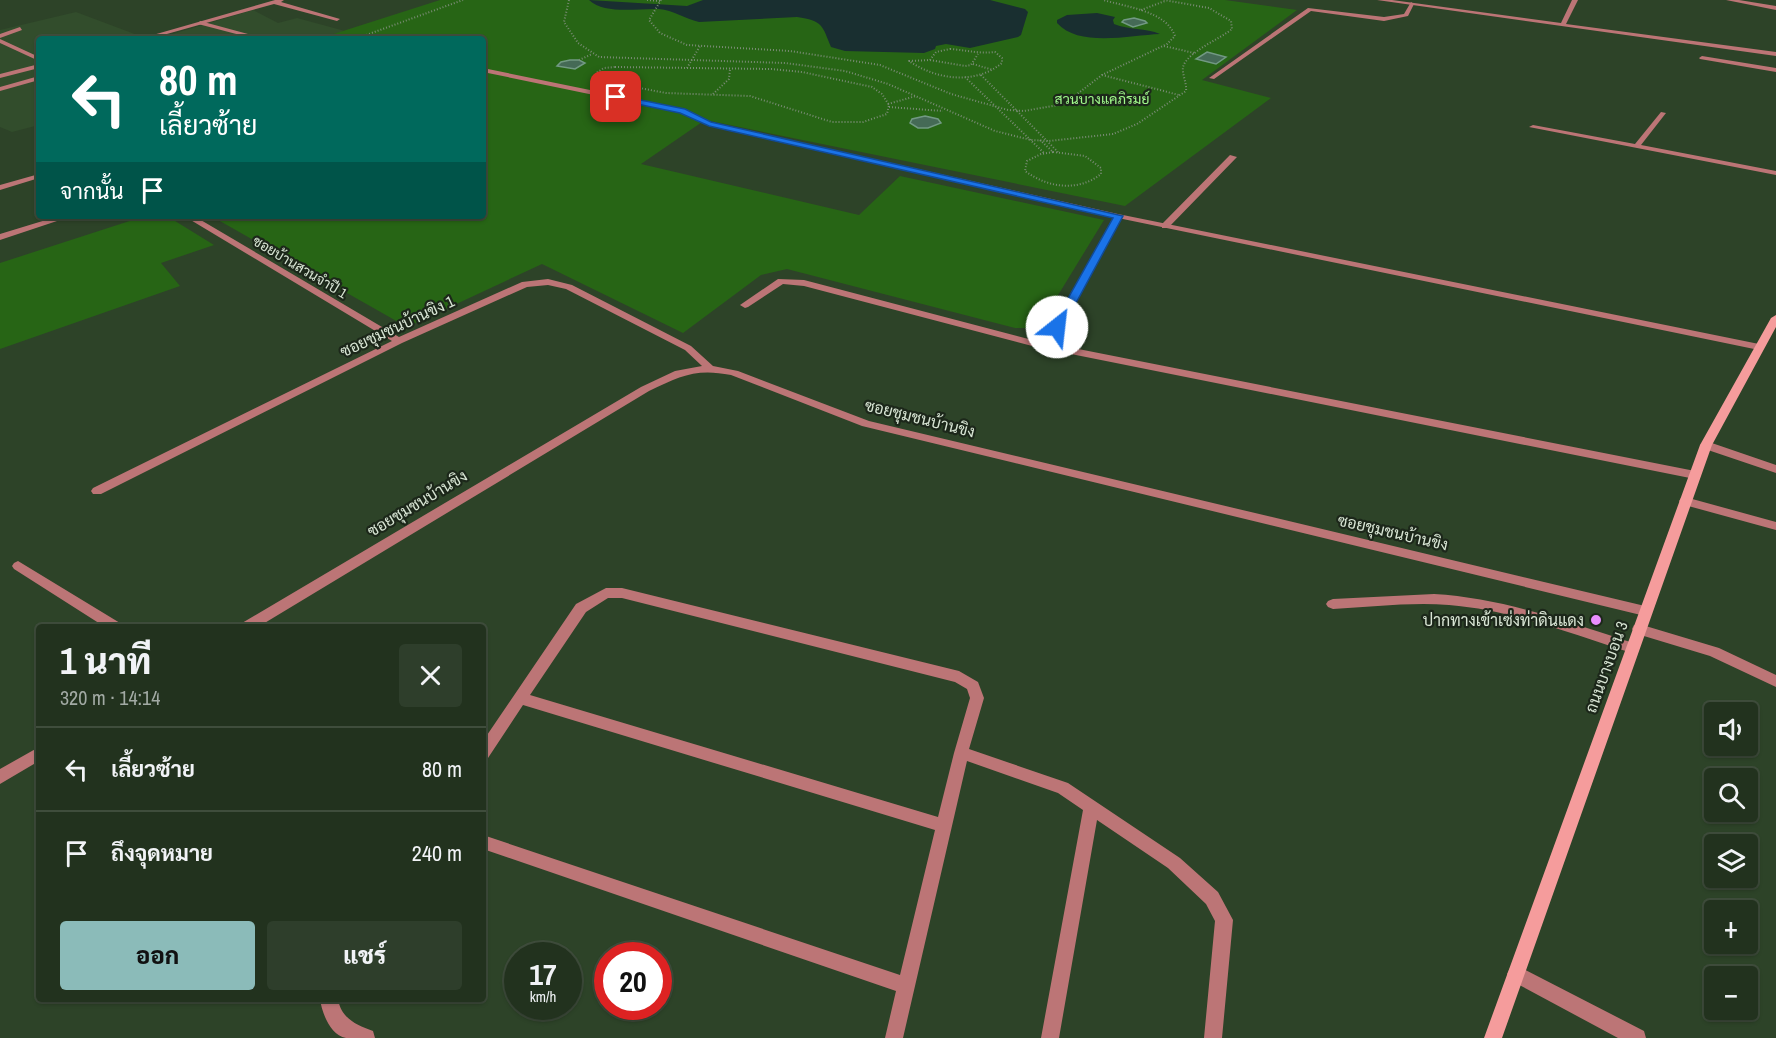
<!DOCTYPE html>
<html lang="th">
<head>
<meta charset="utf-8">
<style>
	:root { --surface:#22321e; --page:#2e3e2b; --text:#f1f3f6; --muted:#a2aaa4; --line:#3f4d3c; --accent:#8bbbb9 }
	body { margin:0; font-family:"Archivo Narrow",Sarabun,sans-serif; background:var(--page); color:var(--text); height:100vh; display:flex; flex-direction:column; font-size:22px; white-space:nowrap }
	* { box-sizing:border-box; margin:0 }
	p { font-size:20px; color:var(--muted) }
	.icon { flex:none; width:33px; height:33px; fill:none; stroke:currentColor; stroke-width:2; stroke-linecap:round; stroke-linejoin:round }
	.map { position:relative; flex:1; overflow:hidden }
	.panel { position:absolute; left:36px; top:624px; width:450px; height:378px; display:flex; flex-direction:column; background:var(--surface); border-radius:6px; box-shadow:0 2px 4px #0004,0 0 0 2px var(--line) }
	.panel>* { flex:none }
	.hud { position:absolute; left:36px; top:36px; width:450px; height:183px; border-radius:6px; box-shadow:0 2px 4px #0004,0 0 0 2px var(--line); background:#00695c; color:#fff; overflow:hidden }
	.tools { position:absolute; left:1704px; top:702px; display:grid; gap:12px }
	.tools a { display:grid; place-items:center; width:54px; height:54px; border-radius:6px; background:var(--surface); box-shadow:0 2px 4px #0004,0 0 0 2px var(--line); font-size:30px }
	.speed { position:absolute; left:504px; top:942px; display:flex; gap:12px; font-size:30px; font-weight:700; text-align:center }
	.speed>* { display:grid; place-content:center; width:78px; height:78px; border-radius:50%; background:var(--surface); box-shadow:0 2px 4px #0004,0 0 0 2px var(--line); line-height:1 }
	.speed small { font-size:15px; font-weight:400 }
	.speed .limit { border:9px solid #d22; background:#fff; color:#111 }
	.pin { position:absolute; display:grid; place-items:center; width:51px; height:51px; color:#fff; margin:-26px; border-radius:12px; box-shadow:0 3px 9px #0006 }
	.me { position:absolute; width:66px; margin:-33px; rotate:29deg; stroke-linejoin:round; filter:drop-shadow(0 0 4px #0008) }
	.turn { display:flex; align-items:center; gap:21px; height:126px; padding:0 24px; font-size:27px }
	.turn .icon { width:78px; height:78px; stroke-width:2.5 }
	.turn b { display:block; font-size:42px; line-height:51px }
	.then { display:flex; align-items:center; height:57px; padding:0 24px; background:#0003; gap:12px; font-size:22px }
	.round { display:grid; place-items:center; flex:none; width:63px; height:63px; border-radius:6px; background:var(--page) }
	.summary { display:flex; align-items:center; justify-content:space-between; height:102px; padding:0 24px }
	h1 { font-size:36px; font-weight:800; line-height:45px }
	.action { display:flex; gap:12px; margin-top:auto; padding:12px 24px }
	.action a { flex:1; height:69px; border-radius:6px; background:var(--accent); color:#111; font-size:24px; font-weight:800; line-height:69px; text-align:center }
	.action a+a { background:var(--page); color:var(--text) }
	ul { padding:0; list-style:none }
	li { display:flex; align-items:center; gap:18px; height:84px; padding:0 24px; border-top:2px solid var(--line) }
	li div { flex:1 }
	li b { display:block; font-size:22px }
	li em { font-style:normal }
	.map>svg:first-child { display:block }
</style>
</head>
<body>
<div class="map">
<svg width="1776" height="1038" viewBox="0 0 1776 1038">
	<rect width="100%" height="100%" fill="#2d4328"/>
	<path fill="#324d2c" d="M253 10 278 23 297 18 345 31 318 39H156Z
		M76 12 148 39H39V125L12 132 0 127V30Z"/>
	<path fill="#276515" d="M440 0H1225L1297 10 1202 80 1271 98 1125 206 705 120 641 164 859 215 900 176 1104 220 1038 328H1015L787 269 761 275 683 333 542 264 407 327 211 216H483V39H318Z
		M145 216H167L214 245 161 263 180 286 0 349V263Z"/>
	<path fill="#192f30" d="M589 0 687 6 703 0H990L1025 9 1028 12 1021 35 1018 37 970 48 946 44 936 46 935 49 924 53 845 51 831 47C822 25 823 21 797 17L699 22C685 19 673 10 659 9 638 8 605 15 589 0Z
		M1097 13 1115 17 1113 20 1114 24C1129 30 1146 28 1160 34 1131 35 1079 48 1057 23V20L1067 15Z"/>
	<path fill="#456a56" stroke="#729983" stroke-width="1.5" d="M1134 18 1145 21 1147 23 1133 27 1122 22 1124 20Z
		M1207 52 1226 57 1216 64 1196 59Z
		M570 60H579L585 63 575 69 557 66 561 62Z
		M925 116 938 119 941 123 928 128H918L910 123 912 119Z"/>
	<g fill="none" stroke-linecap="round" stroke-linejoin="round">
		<path stroke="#7a8c75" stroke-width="2" stroke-dasharray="1 2" stroke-linecap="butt" d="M569 0 564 22 578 43 599 57 785 63 845 71 888 84 995 131 1031 140 1049 141 1113 134 1137 124 1186 91C1187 83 1182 75 1183 67 1187 52 1220 39 1232 29L1231 21 1209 8 1164 0
			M647 0 661 1
			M661 0 649 20 660 33 687 45 790 51 880 65 951 94 1008 110 1024 111 1064 104 1102 75 1167 44 1175 36C1166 11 1127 7 1103 0
			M1141 10 1165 1
			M355 39 463 0
			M1164 46 1194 53
			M950 49C966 50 979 54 995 52L1002 58V63C975 85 937 80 909 61L930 60 936 52Z
			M579 60 592 54
			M930 60 965 66 971 65 978 54
			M973 64 993 70
			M615 67 771 69 802 72 872 87 882 94 889 105 887 114 863 122H832L750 96 666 93 624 85 596 73 604 68Z
			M687 68 700 46
			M981 75 1058 152
			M1102 75 1179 95
			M965 77 1044 153
			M713 94 729 79 730 69
			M888 104 916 96
			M889 107 943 111
			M1040 140 1052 151
			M1053 152 1085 156 1101 168V174C1078 192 1048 188 1025 171L1027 161 1041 154Z"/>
		<path fill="#bc7576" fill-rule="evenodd" d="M1411 2 1414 4 1408 16 1384 21 1311 11 1214 79 1209 78 1308 8 1384 17 1404 14Z
			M200 21 248 34 253 39H247L244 36 198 24Z
			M20 27 22 30 0 38V34Z
			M0 39 39 57V61L0 43Z
			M1702 56 1776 68V72L1700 59 1699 58Z
			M483 68 683 109 713 124 707 125 681 113 483 72Z
			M39 76V80L0 91V87Z
			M1661 112 1666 113 1641 145 1776 171V175L1529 127 1533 125 1635 144Z
			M1230 155 1237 157 1168 228H1162V224Z
			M1115 214 1122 216 1053 344 1695 471 1701 475 1695 479 1036 347 804 286 783 284 748 307 745 308 740 305 778 279 804 280 1044 343Z
			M1706 441 1776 465V473L1702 448 1700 445Z
			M1685 497 1776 522V530L1681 504 1679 501 1681 498Z
			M18 561 120 623 122 627H105L14 569 12 566 14 563Z
			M1639 624 1719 648 1776 675V687L1710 656 1634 633 1632 629 1634 625Z
			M1516 965 1644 1031 1646 1038H1618L1510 980 1507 974 1510 968Z"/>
		<path fill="#bc7576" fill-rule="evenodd" d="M275 0H284L281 2 340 19 337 21 274 4 149 39H139Z
			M1377 0H1392L1561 23 1572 0H1578L1566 24 1776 52V56Z
			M1726 0H1739L1776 6V10Z
			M39 64V68L0 78V74Z
			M709 122 1118 214 1759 344 1764 347 1759 350 1118 218 707 125 705 124Z
			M39 174V178L0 190V185Z
			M59 216H72L0 240V234Z
			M184 216H194L399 337 522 282 548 279 572 285 691 346 713 366 738 371 869 421 1645 606 1650 607 1652 611 1650 615 1645 616 862 426 731 375C696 368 680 376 649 391L258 627H240L242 623 641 387 675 371 702 366 685 350 566 289 548 285 527 287 402 343 101 494H93L91 491 93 488 392 341Z
			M606 588H622L959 671 978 682 984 698 969 749 1068 783 1180 858 1218 892 1233 920 1222 1038H1204L1215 921 1206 904 1168 868 1097 820 1059 1038H1041L1083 810 1058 793 967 761 903 1038H885L896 991 483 849V835L900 975 935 830 523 705 488 758 483 759V741L576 604ZM608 598H622L955 682 967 689 970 698 954 753 938 817 530 695 586 612Z
			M1434 594C1504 598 1571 623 1637 644L1639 648 1637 652 1632 653C1572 634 1512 610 1449 605 1410 602 1371 607 1333 609L1328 607 1326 604 1328 601 1333 599Z
			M39 747V761L0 784V769Z
			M320 999H338C341 1018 356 1025 373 1031L375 1038C366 1038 355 1038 346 1038 330 1035 322 1013 320 999Z"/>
		<path fill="#f59c9c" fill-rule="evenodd" d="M1776 315V327L1712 445 1502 1038H1484L1700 445 1771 318Z"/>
	</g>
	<path fill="#1a73e8" stroke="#114b97" stroke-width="1.5" d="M616 95 685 109 711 122 1123 216 1063 327 1057 331 1052 327 1113 218 709 126 680 113 613 99 612 97Z"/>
	<circle fill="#e98efe" stroke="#1c271a" stroke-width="2" cx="1596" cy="620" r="6"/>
	<g text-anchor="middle" stroke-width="4.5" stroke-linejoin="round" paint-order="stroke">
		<g font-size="14" fill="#a1fa8c" stroke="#1c271a">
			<text x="1102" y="104">สวนบางแคภิรมย์</text>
		</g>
		<g font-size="14" fill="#d8e5d4" stroke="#1c271a">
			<text transform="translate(300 267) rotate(31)" y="5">ซอยบ้านสวนจำปี 1</text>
		</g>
		<g font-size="16" fill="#d8e5d4" stroke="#1c271a">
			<text transform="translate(397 326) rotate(-25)" y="6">ซอยชุมชนบ้านขิง 1</text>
			<text transform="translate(920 418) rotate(14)" y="6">ซอยชุมชนบ้านขิง</text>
			<text transform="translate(417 503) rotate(-31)" y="6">ซอยชุมชนบ้านขิง</text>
			<text transform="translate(1393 532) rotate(13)" y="6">ซอยชุมชนบ้านขิง</text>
			<text transform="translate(1606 667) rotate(-70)" y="6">ถนนบางบอน 3</text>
		</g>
		<g font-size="16" fill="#d8e5d4" stroke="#1c271a" text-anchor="end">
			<text x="1584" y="626">ปากทางเข้าเซ่งท่าดินแดง</text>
		</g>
	</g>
</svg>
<div class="tools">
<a><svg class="icon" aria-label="sound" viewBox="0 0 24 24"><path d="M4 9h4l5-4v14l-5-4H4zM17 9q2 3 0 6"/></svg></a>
<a><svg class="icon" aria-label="search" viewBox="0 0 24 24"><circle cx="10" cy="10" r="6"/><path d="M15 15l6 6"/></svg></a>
<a><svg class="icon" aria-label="layers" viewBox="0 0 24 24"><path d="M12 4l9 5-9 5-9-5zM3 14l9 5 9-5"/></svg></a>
<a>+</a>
<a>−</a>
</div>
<div class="speed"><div>17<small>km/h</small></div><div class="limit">20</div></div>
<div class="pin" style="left:616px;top:97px;background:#d93025"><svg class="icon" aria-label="arrive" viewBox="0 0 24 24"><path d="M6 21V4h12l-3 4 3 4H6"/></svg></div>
<svg class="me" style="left:1057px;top:327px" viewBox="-20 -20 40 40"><circle r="19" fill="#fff"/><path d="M0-13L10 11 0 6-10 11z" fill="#1a73e8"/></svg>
<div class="hud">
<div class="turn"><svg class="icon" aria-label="left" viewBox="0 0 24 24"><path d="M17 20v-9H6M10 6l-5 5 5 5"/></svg><div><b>80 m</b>เลี้ยวซ้าย</div></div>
<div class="then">จากนั้น<svg class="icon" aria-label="arrive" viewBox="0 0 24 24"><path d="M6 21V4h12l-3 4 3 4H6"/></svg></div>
</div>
<section class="panel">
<div class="summary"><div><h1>1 นาที</h1><p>320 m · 14:14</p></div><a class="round"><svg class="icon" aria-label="close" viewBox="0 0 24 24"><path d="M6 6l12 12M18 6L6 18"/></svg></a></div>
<ul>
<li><svg class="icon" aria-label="left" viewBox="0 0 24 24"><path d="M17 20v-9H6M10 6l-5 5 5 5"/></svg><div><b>เลี้ยวซ้าย</b></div><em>80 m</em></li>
<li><svg class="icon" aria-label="arrive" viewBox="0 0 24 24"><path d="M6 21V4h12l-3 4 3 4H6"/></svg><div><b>ถึงจุดหมาย</b></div><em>240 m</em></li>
</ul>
<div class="action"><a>ออก</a><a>แชร์</a></div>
</section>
</div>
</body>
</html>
